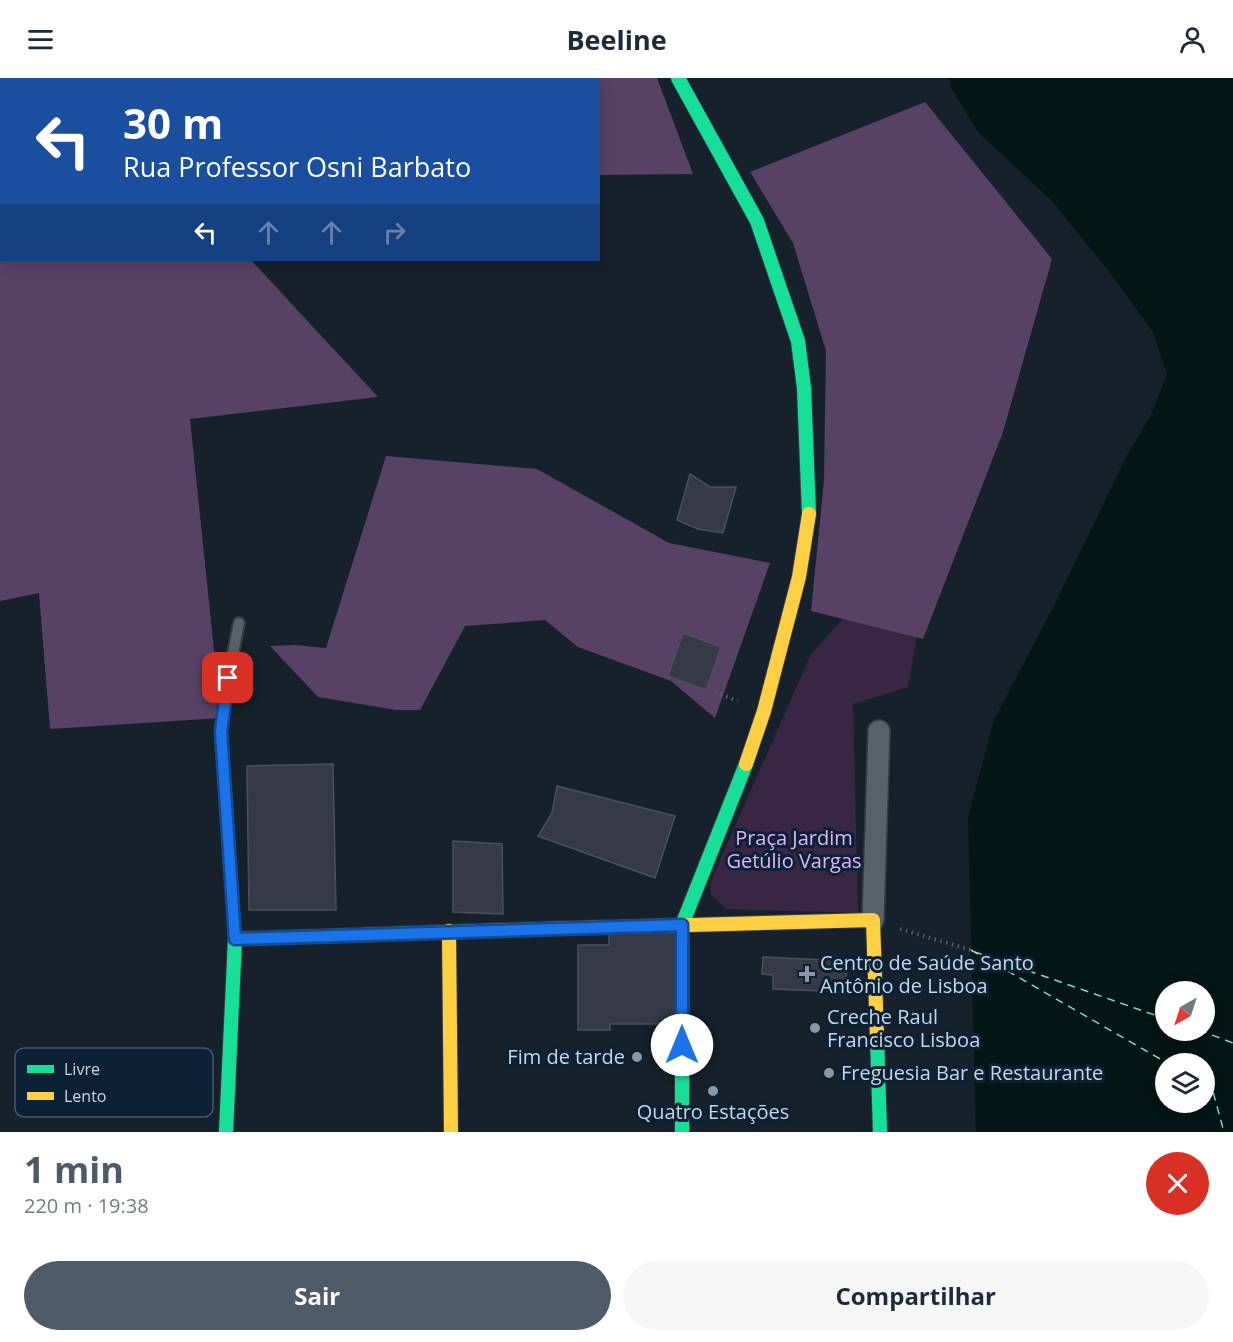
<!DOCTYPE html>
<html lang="pt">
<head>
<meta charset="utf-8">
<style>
	:root { --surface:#fff; --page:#f6f6f7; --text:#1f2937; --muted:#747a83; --accent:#4f5a68 }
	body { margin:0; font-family:"Open Sans",sans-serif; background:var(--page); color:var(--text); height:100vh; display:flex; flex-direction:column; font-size:22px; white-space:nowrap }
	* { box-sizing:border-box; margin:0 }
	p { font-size:20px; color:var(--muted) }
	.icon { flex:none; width:33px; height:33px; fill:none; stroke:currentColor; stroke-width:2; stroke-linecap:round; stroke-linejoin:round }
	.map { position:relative; height:1054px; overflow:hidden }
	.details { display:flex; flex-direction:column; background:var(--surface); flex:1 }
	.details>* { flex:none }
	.hud { position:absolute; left:0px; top:0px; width:600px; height:183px; box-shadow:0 3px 15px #0003; background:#1a4fa0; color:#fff; overflow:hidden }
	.needle { width:39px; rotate:219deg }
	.tools { position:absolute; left:1155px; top:903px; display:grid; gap:12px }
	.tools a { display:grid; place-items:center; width:60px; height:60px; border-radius:50%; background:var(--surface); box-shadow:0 3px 15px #0003; font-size:30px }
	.pin { position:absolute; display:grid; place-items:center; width:51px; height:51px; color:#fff; margin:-26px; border-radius:12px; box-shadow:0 3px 9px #0006 }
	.me { position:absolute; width:66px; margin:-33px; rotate:0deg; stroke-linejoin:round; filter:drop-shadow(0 0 4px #0008) }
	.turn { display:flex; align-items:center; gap:21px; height:126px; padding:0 24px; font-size:27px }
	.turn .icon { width:78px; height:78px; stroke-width:2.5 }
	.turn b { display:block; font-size:42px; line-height:51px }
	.lanes { display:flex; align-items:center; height:57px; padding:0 24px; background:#0003; justify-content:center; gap:30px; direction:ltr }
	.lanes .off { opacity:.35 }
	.round { display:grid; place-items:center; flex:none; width:63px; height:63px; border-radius:32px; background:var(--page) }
	.overview { display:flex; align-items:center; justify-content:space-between; height:102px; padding:0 24px }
	h1 { font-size:36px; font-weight:700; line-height:45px; color:var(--accent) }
	.primary-button { display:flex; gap:12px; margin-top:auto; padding:12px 24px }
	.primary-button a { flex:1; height:69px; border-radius:36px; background:var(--accent); color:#fff; font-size:24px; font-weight:700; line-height:69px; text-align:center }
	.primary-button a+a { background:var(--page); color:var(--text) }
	header { display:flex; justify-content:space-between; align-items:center; height:78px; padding:0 24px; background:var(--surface); font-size:27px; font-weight:700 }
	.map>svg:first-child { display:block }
</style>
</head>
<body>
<header><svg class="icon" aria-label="menu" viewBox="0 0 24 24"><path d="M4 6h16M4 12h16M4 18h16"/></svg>Beeline<svg class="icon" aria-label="person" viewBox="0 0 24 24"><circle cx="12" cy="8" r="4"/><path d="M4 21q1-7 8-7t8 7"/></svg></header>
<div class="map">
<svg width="1233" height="1054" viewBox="0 0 1233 1054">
	<rect width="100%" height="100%" fill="#16212c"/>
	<path fill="#392645" d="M921 534 908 609 853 626 858 835 726 831 711 817 710 805 811 576 842 542 863 537Z"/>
	<path fill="#574265" d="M38 0H225V1H9Z
		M284 0H657L693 96 599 97 598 2Z
		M0 2H1L2 182H251L378 319 190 341 221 640 50 651 39 515 0 523Z
		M925 24 1052 181 1003 354 923 561 811 533 824 402 826 273 793 165 750 94Z
		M386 378 537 391 669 465 770 485 715 640 671 603 578 569 545 542 465 548 420 632H396L318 619 270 568 295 567 326 570Z"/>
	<path fill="#031514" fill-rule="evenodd" d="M949 0H1233V1054H976L968 739 994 642 1057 522 1126 379 1150 339 1167 297 1153 254 1111 196 1052 123 978 54 951 9ZM1166 914H1204V952H1166ZM1166 986H1204V1024H1166Z"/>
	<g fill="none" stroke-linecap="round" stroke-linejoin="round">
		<path stroke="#73e0d7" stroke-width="1.5" stroke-dasharray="8 6" stroke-linecap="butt" d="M971 872 1169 986
			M975 874 1166 941
			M1199 952 1233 965
			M1204 1006 1212 1010 1224 1054"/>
	</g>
	<path fill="#353a46" stroke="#4b505b" stroke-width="1.5" d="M690 396 710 409H736L723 455 698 451 677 442Z
		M683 555 721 569 706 612 668 598Z
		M333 686 336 832H249L247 688Z
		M557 708 675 738 655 800 538 758 552 735Z
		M453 763 502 766 503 836 453 834Z
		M609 855H676V946H610V952H578V867H609Z
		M763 879 847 883 846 914 773 911V897L762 896Z"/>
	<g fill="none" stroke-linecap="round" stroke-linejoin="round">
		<defs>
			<path id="lane" d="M235 858 221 654 225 616 239 545"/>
			<path id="street" d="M873 842 879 653"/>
			<path id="fast" d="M678 0 757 143 798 263 804 310 809 436
				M877 959 880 1054
				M226 1054 235 861 544 851
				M682 1054V847L746 686"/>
			<path id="slow" d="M746 686 764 633 799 499 809 436
				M544 851 873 842 877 959
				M449 853 451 1054"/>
		</defs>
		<use href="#lane" stroke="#343c46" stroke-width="14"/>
		<use href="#street" stroke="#343c46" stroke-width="24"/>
		<use href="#fast" stroke="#343c46" stroke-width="16"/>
		<use href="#slow" stroke="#343c46" stroke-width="16"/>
		<path stroke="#565d66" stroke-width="4" stroke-dasharray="1.5 4.5" stroke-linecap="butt" d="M715 614 738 623
			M900 851 971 872"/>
		<use href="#lane" stroke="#586169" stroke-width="10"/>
		<use href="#street" stroke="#586169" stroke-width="21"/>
		<use href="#fast" stroke="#16e098" stroke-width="14"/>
		<use href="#slow" stroke="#ffcf43" stroke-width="14"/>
	</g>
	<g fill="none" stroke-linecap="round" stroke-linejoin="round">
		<defs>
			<path id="route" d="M228 600 221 654 235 861 682 847V967"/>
		</defs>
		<use href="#route" stroke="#114b97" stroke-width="15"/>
		<use href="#route" stroke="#1a73e8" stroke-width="10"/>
	</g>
	<g fill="#8a97a4" stroke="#0c2136" stroke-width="2">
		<path d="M804 887h6v6h6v6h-6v6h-6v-6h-6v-6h6z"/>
		<circle cx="815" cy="950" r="6"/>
		<circle cx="637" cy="979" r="6"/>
		<circle cx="829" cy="995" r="6"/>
		<circle cx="713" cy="1013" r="6"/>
	</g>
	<g text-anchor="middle" stroke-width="6" stroke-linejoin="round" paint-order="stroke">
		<g font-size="20" fill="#e1b5f7" stroke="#0c2136">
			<text x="794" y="767">Praça Jardim<tspan x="794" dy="23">Getúlio Vargas</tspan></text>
		</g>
		<g font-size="20" fill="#c9d6e4" stroke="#0c2136" text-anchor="start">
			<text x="820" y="892">Centro de Saúde Santo<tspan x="820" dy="23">Antônio de Lisboa</tspan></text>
			<text x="827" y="946">Creche Raul<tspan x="827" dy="23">Francisco Lisboa</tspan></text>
			<text x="625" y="986" text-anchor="end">Fim de tarde</text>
			<text x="841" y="1002">Freguesia Bar e Restaurante</text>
			<text x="713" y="1041" text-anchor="middle">Quatro Estações</text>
		</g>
	</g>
	<rect x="15" y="970" width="198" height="69" rx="9" fill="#0c2136" stroke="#45576a" stroke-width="1.5"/>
	<rect x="27" y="987" width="27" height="8" fill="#16e098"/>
	<rect x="27" y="1014" width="27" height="8" fill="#ffcf43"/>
	<g font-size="16" fill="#c9d6e4">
		<text x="64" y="997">Livre</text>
		<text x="64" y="1024">Lento</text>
	</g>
</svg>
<div class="tools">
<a><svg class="needle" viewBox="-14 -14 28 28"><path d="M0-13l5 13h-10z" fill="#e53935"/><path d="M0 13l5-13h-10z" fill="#747a83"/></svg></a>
<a><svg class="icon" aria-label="layers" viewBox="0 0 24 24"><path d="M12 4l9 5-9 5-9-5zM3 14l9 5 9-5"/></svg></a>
</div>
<div class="pin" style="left:228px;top:600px;background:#d93025"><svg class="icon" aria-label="arrive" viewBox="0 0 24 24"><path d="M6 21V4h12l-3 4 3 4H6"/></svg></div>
<svg class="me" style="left:682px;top:967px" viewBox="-20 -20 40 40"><circle r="19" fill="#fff"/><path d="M0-13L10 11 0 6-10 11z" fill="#1a73e8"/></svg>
<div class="hud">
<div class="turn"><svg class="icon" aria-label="left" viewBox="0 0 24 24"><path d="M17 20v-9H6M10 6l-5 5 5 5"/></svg><div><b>30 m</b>Rua Professor Osni Barbato</div></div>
<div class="lanes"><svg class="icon" aria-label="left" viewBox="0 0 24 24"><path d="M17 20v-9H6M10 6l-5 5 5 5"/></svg><svg class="icon off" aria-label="ahead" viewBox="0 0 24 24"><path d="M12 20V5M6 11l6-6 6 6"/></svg><svg class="icon off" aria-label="ahead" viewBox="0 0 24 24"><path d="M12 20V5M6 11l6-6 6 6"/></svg><svg class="icon off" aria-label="right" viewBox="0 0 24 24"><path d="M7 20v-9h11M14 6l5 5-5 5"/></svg></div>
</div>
</div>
<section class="details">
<div class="overview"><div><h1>1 min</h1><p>220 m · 19:38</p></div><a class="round" style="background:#d93025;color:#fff"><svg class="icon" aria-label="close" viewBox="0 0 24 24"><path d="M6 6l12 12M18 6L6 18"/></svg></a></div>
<div class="primary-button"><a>Sair</a><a>Compartilhar</a></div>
</section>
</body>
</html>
